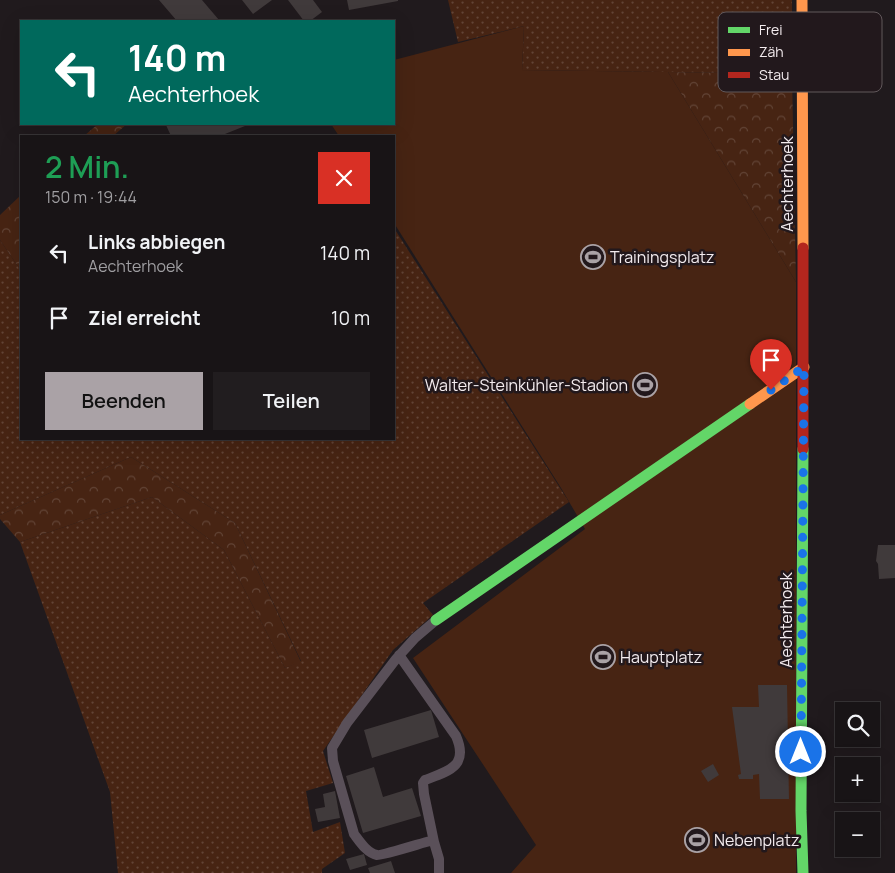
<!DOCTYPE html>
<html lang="de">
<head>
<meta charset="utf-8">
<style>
	:root { --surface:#181416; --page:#211d1f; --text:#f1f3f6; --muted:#9f9ea1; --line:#363335; --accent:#aaa2a6 }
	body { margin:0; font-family:Manrope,sans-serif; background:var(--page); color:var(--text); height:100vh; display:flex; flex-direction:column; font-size:19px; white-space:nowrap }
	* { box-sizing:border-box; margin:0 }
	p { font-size:16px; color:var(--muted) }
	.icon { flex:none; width:28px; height:28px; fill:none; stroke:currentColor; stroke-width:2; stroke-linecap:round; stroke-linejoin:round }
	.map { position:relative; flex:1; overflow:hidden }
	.drawer { position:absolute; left:20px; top:135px; width:375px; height:305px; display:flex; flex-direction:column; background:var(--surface); border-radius:0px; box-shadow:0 5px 20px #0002,0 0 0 1px var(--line) }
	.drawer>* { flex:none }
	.hud { position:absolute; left:20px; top:20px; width:375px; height:105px; border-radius:0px; box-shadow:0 5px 20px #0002,0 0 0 1px var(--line); background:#00695c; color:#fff; overflow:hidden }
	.buttons { position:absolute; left:835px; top:702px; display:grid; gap:10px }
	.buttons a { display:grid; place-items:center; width:45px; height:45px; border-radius:0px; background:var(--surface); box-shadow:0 5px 20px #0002,0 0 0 1px var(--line); font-size:25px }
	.pin { position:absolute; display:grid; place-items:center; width:42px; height:42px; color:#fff; margin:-51px -21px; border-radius:50% 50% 50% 0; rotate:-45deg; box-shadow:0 0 5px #0007 }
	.pin .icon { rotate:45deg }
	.me { position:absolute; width:55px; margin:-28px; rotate:0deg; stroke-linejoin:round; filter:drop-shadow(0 0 4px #0008) }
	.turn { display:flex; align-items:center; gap:18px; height:105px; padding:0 25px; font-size:22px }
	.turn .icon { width:65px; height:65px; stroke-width:2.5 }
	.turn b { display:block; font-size:35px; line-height:42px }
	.round { display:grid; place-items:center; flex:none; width:52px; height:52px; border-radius:0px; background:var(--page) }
	.head { display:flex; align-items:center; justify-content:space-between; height:85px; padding:0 25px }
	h1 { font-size:30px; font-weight:600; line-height:38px; color:#1e9e55 }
	.action { display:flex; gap:10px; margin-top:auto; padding:10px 25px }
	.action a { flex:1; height:58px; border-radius:0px; background:var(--accent); color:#111; font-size:20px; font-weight:600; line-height:58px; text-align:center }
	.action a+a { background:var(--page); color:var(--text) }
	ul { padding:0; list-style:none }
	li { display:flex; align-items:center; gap:15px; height:65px; padding:0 25px }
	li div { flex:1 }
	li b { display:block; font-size:19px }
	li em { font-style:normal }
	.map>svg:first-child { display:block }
</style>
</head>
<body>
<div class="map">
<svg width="895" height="873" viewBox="0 0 895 873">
	<defs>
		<pattern id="grass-dots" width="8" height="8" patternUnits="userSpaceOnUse" patternTransform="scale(1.25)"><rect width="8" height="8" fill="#472413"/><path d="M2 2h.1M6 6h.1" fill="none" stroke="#624436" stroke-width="1.8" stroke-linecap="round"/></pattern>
		<pattern id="forest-crowns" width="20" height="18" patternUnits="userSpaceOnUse" patternTransform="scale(1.25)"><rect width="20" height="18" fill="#472413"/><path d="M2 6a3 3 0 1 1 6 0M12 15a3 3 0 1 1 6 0" fill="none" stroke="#624436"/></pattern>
	</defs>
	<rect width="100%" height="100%" fill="#201a1d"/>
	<path fill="url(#grass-dots)" d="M448 0H792V74L522 70 524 26 458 42Z
		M394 228 569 502 423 603 433 615 393 650 323 751 333 783 306 791 313 832 340 822 345 853 322 869V873H118L110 792 20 542 152 497 224 550 285 668 301 661 235 523 131 457 0 515V240L19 268 21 266V439H394Z"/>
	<path fill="url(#forest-crowns)" d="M668 72 792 74 796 282Z
		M98 124H127L113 136H84Z
		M21 195V266L19 268 0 240V215Z
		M131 457 235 523 301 662 285 668 224 550 152 497 20 542 0 519V515Z"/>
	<path fill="#472413" d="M524 26 522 70 668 72 796 282V873H511L536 845 413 658 585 529 561 488 394 223V136H339L331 124H394V60Z"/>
	<path fill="#403a3b" d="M159 0H202L219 20 217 21H177Z
		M242 0H272L253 14Z
		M288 0H313L322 12 310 21H304Z
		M347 0H398V1L349 10Z
		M171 124H250L220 136H171L166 125Z
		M878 545H895V578L879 579 878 564 876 561Z
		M758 685H787L789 799H760L759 774 753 775V779H739L738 775 741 774 732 707H759Z
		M431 710 439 737 372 758 364 730Z
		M713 764 719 775 708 782 701 771Z
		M374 767 383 797 412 788 421 816 363 833 346 776Z
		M335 791 340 818 318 822 315 809 325 807 323 794Z
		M364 854 367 865 350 870 346 859Z
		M391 861 395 873H370L368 868Z"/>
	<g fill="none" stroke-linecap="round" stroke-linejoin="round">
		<path stroke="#5a5059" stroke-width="10" d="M435 621 415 638 396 659 347 723 332 748 333 761 354 834C360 842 367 853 377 855 381 856 422 843 430 841L434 842 439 859V873
			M399 655 456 736C469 766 449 771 425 780L423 783 424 794 434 842"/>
		<path stroke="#63d668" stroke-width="11" d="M436 620 750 404
			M803 873 801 811 803 449"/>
		<path stroke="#ff974d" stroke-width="11" d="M802 0 803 248
			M750 404 804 367"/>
		<path stroke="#b3261e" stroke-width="11" d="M803 248V449"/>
	</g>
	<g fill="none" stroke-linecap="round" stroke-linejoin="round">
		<path stroke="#1a73e8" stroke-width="9" stroke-dasharray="0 16.2" d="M771 390 804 367 801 752"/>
	</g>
	<defs>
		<symbol id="stadium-ring" viewBox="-11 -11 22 22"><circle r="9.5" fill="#22181c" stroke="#aaa2a6" stroke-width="1.5"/><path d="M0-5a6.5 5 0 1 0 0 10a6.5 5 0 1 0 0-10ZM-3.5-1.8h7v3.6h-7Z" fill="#aaa2a6"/></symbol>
	</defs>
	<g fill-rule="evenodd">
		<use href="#stadium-ring" x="579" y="243" width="28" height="28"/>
		<use href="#stadium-ring" x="631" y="371" width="28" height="28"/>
		<use href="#stadium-ring" x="589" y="643" width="28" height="28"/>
		<use href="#stadium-ring" x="683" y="826" width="28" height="28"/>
	</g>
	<g text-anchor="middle" stroke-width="5" stroke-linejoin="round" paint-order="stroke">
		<g font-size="16" fill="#f4ecef" stroke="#22181c">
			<text transform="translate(787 184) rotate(-90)" y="6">Aechterhoek</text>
			<text transform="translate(786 620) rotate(-90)" y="6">Aechterhoek</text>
		</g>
		<g font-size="16" fill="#f4ecef" stroke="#22181c" text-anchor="start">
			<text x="610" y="263">Trainingsplatz</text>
			<text x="628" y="391" text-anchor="end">Walter-Steinkühler-Stadion</text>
			<text x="620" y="663">Hauptplatz</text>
			<text x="714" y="846">Nebenplatz</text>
		</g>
	</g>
	<rect x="718" y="12" width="164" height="80" rx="8" fill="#22181c" stroke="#61585b" stroke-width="1"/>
	<rect x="728" y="27" width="22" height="6" fill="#63d668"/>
	<rect x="728" y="49" width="22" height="7" fill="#ff974d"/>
	<rect x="728" y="72" width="22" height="6" fill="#b3261e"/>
	<g font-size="14" fill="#f4ecef">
		<text x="759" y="35">Frei</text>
		<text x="759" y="57">Zäh</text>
		<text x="759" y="80">Stau</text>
	</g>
</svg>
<div class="buttons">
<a><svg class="icon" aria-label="search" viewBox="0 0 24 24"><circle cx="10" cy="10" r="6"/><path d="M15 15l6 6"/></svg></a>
<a>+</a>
<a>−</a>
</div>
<div class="pin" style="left:771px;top:390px;background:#d93025"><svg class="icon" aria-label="arrive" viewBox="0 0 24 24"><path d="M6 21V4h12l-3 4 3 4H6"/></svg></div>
<svg class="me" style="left:801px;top:752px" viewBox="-20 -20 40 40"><circle r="17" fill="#1a73e8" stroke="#fff" stroke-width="3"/><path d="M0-11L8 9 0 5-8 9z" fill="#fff"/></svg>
<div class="hud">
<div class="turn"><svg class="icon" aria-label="left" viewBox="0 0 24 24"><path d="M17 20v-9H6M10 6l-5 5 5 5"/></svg><div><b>140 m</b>Aechterhoek</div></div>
</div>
<section class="drawer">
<div class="head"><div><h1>2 Min.</h1><p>150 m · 19:44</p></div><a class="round" style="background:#d93025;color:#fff"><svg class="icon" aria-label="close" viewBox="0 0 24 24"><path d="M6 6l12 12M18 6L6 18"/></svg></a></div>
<ul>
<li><svg class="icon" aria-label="left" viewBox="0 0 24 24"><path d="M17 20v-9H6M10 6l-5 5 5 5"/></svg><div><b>Links abbiegen</b><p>Aechterhoek</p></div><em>140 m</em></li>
<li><svg class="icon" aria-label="arrive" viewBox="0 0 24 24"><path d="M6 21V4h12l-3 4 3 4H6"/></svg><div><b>Ziel erreicht</b></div><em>10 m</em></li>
</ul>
<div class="action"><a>Beenden</a><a>Teilen</a></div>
</section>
</div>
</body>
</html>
